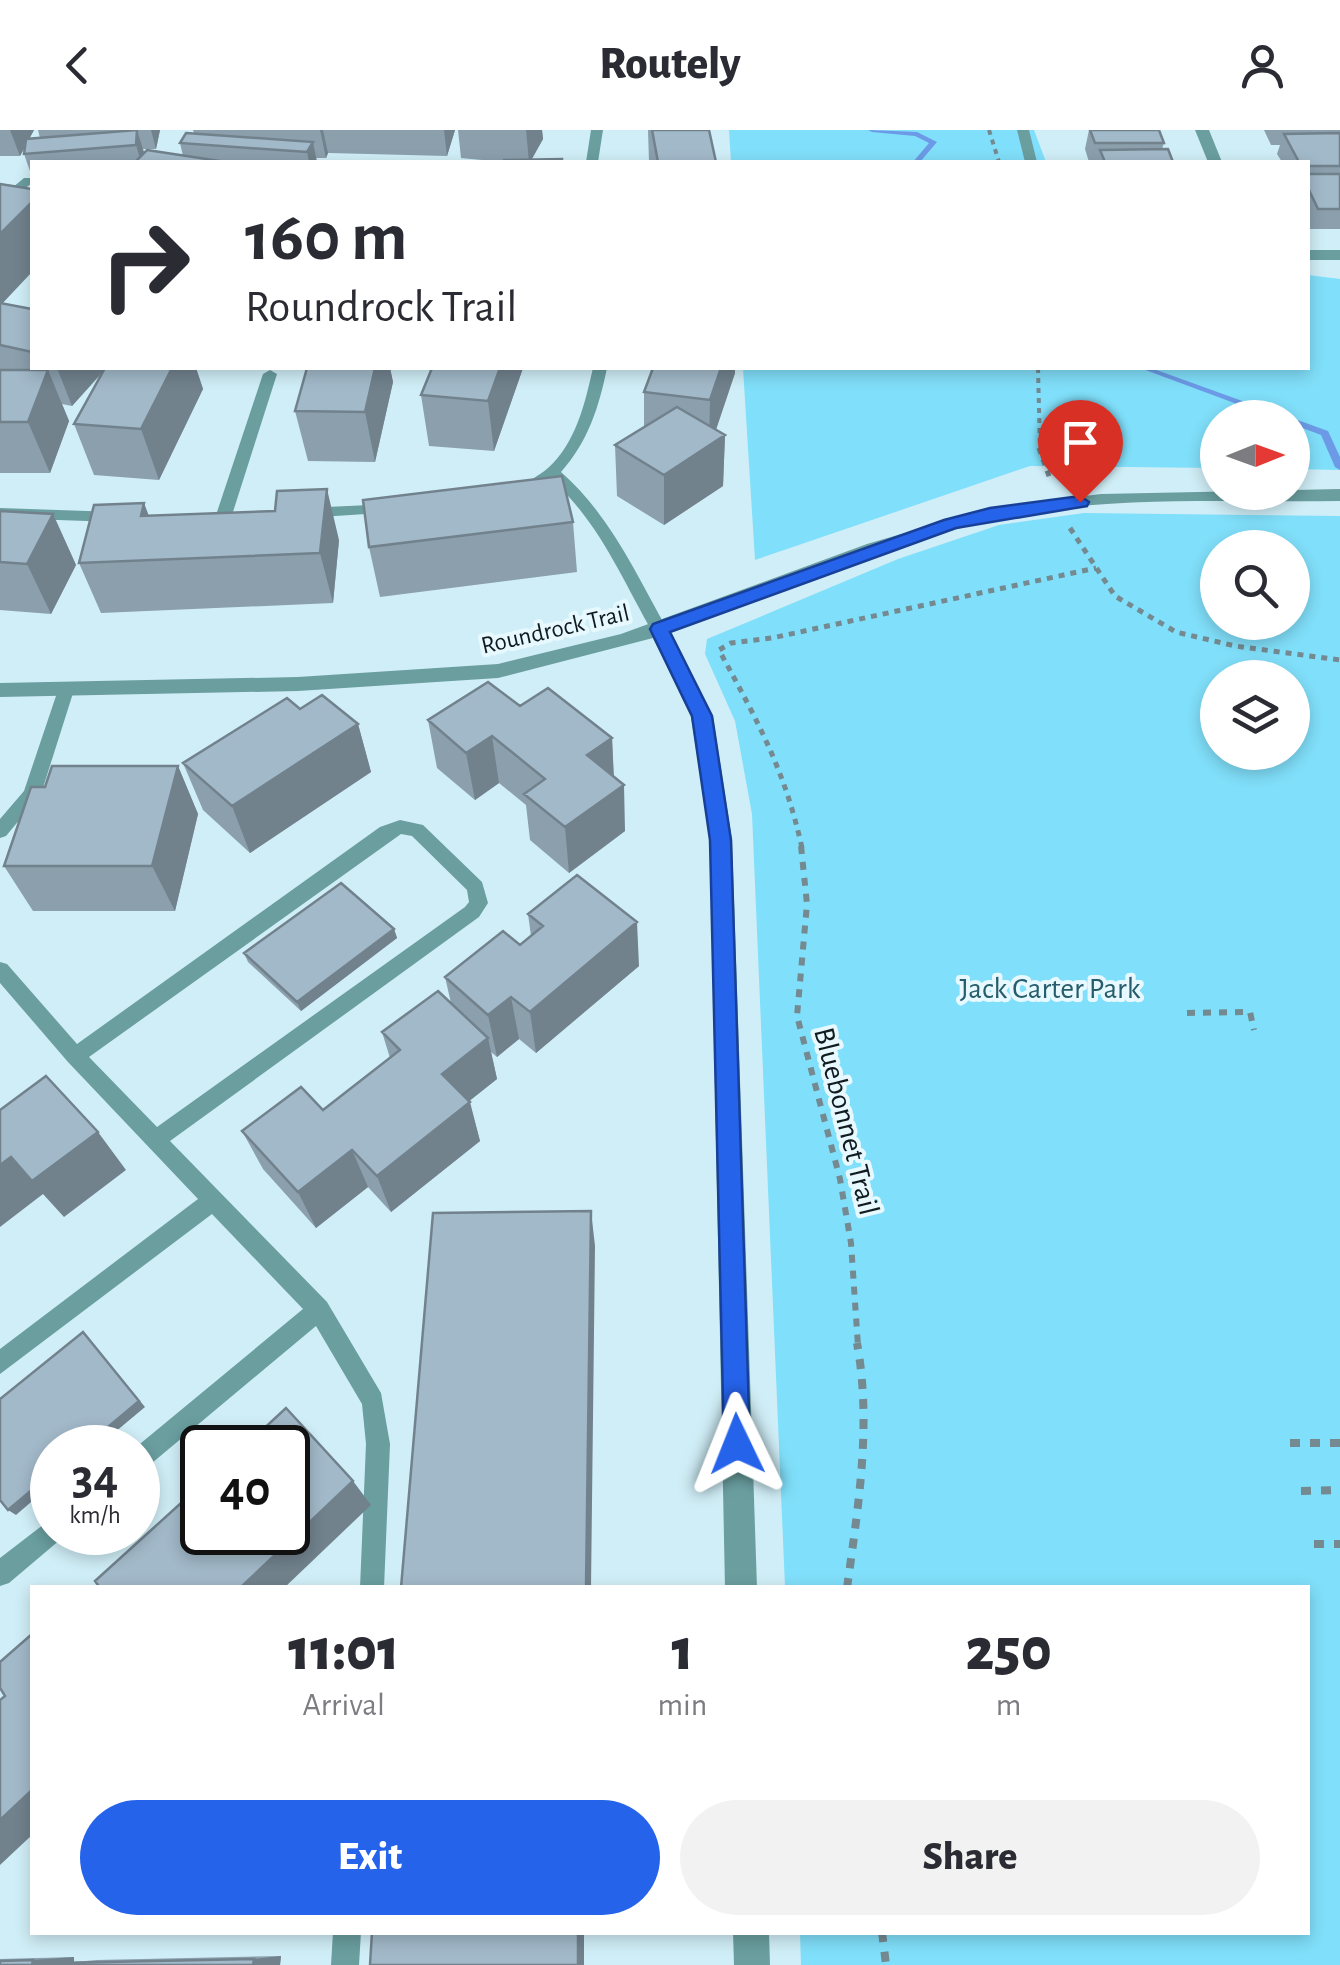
<!DOCTYPE html>
<html lang="en">
<head>
<meta charset="utf-8">
<style>
	:root { --surface:#fff; --page:#f2f2f3; --text:#2b2b33; --muted:#7c7c81; --accent:#2563eb }
	body { margin:0; font-family:"Alegreya Sans",sans-serif; background:var(--page); color:var(--text); height:100vh; display:flex; flex-direction:column; font-size:38px; white-space:nowrap }
	* { box-sizing:border-box; margin:0 }
	p { font-size:32px; color:var(--muted) }
	.icon { flex:none; width:55px; height:55px; fill:none; stroke:currentColor; stroke-width:2; stroke-linecap:round; stroke-linejoin:round }
	.map { position:relative; flex:1; overflow:hidden }
	.sheet { position:absolute; left:30px; top:1455px; width:1280px; height:350px; display:flex; flex-direction:column; background:var(--surface); border-radius:0px; box-shadow:0 5px 15px #0003 }
	.sheet>* { flex:none }
	.top-card { position:absolute; left:30px; top:30px; width:1280px; height:210px; border-radius:0px; box-shadow:0 5px 15px #0003; background:#fff; color:var(--text); overflow:hidden }
	.needle { width:65px; rotate:89deg }
	.fabs { position:absolute; left:1200px; top:270px; display:grid; gap:20px }
	.fabs a { display:grid; place-items:center; width:110px; height:110px; border-radius:50%; background:var(--surface); box-shadow:0 5px 15px #0003; font-size:50px }
	.speed { position:absolute; left:30px; top:1295px; display:flex; gap:20px; font-size:50px; font-weight:700; text-align:center }
	.speed>* { display:grid; place-content:center; width:130px; height:130px; border-radius:50%; background:var(--surface); box-shadow:0 5px 15px #0003; line-height:1 }
	.speed small { font-size:25px; font-weight:400 }
	.speed .limit { border:5px solid #111; border-radius:15px; background:#fff; color:#111 }
	.pin { position:absolute; display:grid; place-items:center; width:85px; height:85px; color:#fff; margin:-102px -42px; border-radius:50% 50% 50% 0; rotate:-45deg; box-shadow:0 0 10px #0007 }
	.pin .icon { rotate:45deg }
	.me { position:absolute; width:110px; margin:-55px; rotate:358deg; stroke-linejoin:round; filter:drop-shadow(0 0 8px #0008) }
	.turn { display:flex; align-items:center; gap:35px; height:210px; padding:0 50px; font-size:45px }
	.turn .icon { width:130px; height:130px; stroke-width:2.5 }
	.turn b { display:block; font-size:70px; line-height:85px }
	.eta { display:flex; justify-content:space-evenly; align-items:center; height:170px; text-align:center }
	.eta b { font-size:60px; font-weight:800; line-height:70px }
	.action { display:flex; gap:20px; margin-top:auto; padding:20px 50px }
	.action a { flex:1; height:115px; border-radius:60px; background:var(--accent); color:#fff; font-size:40px; font-weight:800; line-height:115px; text-align:center }
	.action a+a { background:var(--page); color:var(--text) }
	header { display:flex; justify-content:space-between; align-items:center; height:130px; padding:0 50px; background:var(--surface); font-size:45px; font-weight:800 }
	.map>svg:first-child { display:block }
</style>
</head>
<body>
<header><svg class="icon" aria-label="back" viewBox="0 0 24 24"><path d="M15 5l-7 7 7 7"/></svg>Routely<svg class="icon" aria-label="person" viewBox="0 0 24 24"><circle cx="12" cy="8" r="4"/><path d="M4 21q1-7 8-7t8 7"/></svg></header>
<div class="map">
<svg width="1340" height="1835" viewBox="0 0 1340 1835">
	<rect width="100%" height="100%" fill="#d0eef7"/>
	<path fill="#80dffa" fill-rule="evenodd" d="M729 0H1034L1046 32H731Z
		M1308 145 1340 149V340L1293 339 1292 288H1218L1217 338 1030 336 755 430 743 238H1308Z
		M1084 383 1340 386V1835H801L800 1803 1308 1802V1458L785 1457 752 684 735 591 705 524 707 509 898 429 999 395ZM1218 418H1292V492H1218ZM1218 548H1292V622H1218Z"/>
	<g fill="none" stroke-linecap="round" stroke-linejoin="round">
		<path fill="#6c9ae6" fill-rule="evenodd" d="M868 0 917 2 937 12 920 32H913L929 13 915 6 872 2Z
			M1140 238H1151L1289 288H1275Z
			M1292 288 1328 301 1340 327V340L1335 337 1321 305 1292 294Z"/>
		<path stroke="#748990" stroke-width="4" stroke-dasharray="5 5" stroke-linecap="butt" d="M989 0 999 32
			M1038 238 1040 320"/>
		<path stroke="#748990" stroke-width="5" stroke-dasharray="6 6" stroke-linecap="butt" d="M1039 318 1050 349
			M1070 398 1115 466 1176 502 1235 516 1340 530
			M802 718C785 640 757 590 719 520L731 513 772 508 1096 438"/>
		<path stroke="#748990" stroke-width="6" stroke-dasharray="8 8" stroke-linecap="butt" d="M801 716 807 774 797 886 840 1049 851 1113 858 1216
			M1187 883 1250 882 1254 900"/>
		<path stroke="#748990" stroke-width="8" stroke-dasharray="10 10" stroke-linecap="butt" d="M1290 1313H1340
			M1301 1361 1340 1360
			M1314 1414H1340
			M847 1458C858 1377 872 1295 857 1213
			M882 1802 886 1835"/>
		<path fill="#6a9e9f" fill-rule="evenodd" d="M591 0H603L598 32H586Z
			M1017 0H1029L1037 32H1025Z
			M24 48H32V53L0 78V68Z
			M593 238H607C599 277 588 312 561 342 610 385 636 444 667 499L659 505 653 503C622 449 599 392 552 350L528 363H518L516 360C525 352 538 347 548 338 576 313 585 273 593 238Z
			M270 240 277 244 232 385 224 390 219 388 216 385 263 244Z
			M391 374 396 376V382L305 388 297 383 305 378Z
			M0 378 116 382 124 387 116 392 0 388Z
			M66 554 74 560 41 664 6 706 0 708V689L24 661 58 560Z
			M400 690 423 695 482 752 488 773 479 787 170 1011 327 1172 381 1263 390 1314 384 1458H360L366 1314 362 1274 316 1196 146 1338 138 1342V1318H135L303 1179 212 1084 0 1244V1219L198 1069 68 932 0 853V832L7 834 77 914 380 697ZM401 704 412 706 467 760 469 772 465 777 157 997 89 927Z
			M52 1388V1402H63L61 1409 9 1453 0 1456V1428Z
			M333 1802H361L359 1835H331Z"/>
		<path fill="#6a9e9f" fill-rule="evenodd" d="M1195 0H1209L1222 32H1208Z
			M1308 120H1340V130H1308Z"/>
		<path fill="#6a9e9f" fill-rule="evenodd" d="M1340 359V371C1227 373 1098 364 989 391 880 417 775 462 670 501L713 587 732 710 757 1458H725L710 710 691 587 653 508 498 548 298 561 0 567V553L298 547 498 534 621 504 867 414 990 378 1101 364Z
			M733 1802H769L770 1835H734Z"/>
	</g>
	<path fill="#8b9fad" d="M0 0H34L29 9 40 8 38 0H160L156 19H143L144 23 183 26 180 13 194 3 193 0H455L447 26 328 23 326 28H316L317 32H32V47L24 24 25 17 20 26H0Z
		M458 0H542L543 9 532 29 562 32H503L461 28Z
		M648 0H709L716 32H649Z
		M1089 0 1164 13 1162 19 1173 32H1089L1085 19Z
		M1264 0H1340V99H1310L1308 94V32H1282L1277 24 1280 15H1271Z
		M0 54 3 174 32 179V238H103L104 240 105 238H196L203 259 159 350 94 345 74 294 103 242 72 276 62 274 69 291 50 343H0Z
		M307 238H390L393 252 375 332 308 331 295 281Z
		M523 238 494 321 429 316 421 265Z
		M735 243 716 300 725 305 723 356 664 395 617 366 615 315 644 297V262Z
		M0 381 53 384 76 435 51 484 0 480Z
		M149 386 339 410 333 473 101 483 79 433Z
		M573 392 577 442 380 467 369 417Z
		M520 576 612 608 614 647 625 701 569 743 530 710 526 675 499 653 475 670 437 638 428 590Z
		M300 579 358 594 371 642 250 723 203 680 183 633Z
		M178 636 198 684 175 781H33L4 736 45 657Z
		M528 784 639 836 536 923 519 909 497 927 491 922 497 949 469 971 480 1011 391 1082 368 1057 316 1098 263 1039 242 1001 323 980 390 928 382 902 451 873 445 847 520 815 531 806Z
		M394 799 397 808 301 881 248 832 244 823Z
		M281 1826 280 1835H0V1829L74 1827V1832L97 1830Z"/>
	<path fill="#71828d" d="M10 0H34L20 26Z
		M137 0 147 32H141L136 15Z
		M151 0H160L156 19Z
		M320 0H323L328 23 326 28Z
		M444 0H455L447 26Z
		M526 0H542L543 9 530 32H529Z
		M313 12 317 32H309L307 22Z
		M32 72V142L0 176V104Z
		M57 238H103L104 240 72 276Z
		M172 238H196L203 259 159 350 141 299Z
		M375 238H390L393 252 375 332 365 282Z
		M500 238H523L494 321 488 271Z
		M721 238H735V243L711 314 725 305 723 356 664 395V345L709 315 710 270Z
		M48 240 69 291 50 343 28 292Z
		M327 359 339 410 333 473 320 423Z
		M144 373 163 423 141 386Z
		M53 384 76 435 51 484 27 434Z
		M358 594 371 642 250 723 232 676Z
		M492 606 499 653 475 670 466 623Z
		M612 608 614 656 587 625Z
		M178 636 198 684 175 781 152 736Z
		M624 655 625 701 569 743 565 697Z
		M637 792 639 836 536 923 530 882Z
		M394 799 397 808 301 881 297 872Z
		M511 867 519 909 497 927 488 885Z
		M488 908 497 949 453 984 442 944Z
		M470 972 480 1011 391 1082 377 1046Z
		M98 1002 126 1040 64 1087 43 1064 0 1097V1035L11 1027Z
		M352 1020 368 1057 316 1098 298 1062Z
		M591 1081 595 1116 591 1458H586Z
		M83 1202 145 1277 96 1318H83Z
		M52 1343V1354L16 1385 8 1380Z
		M353 1351 371 1375 284 1458H240Z
		M32 1660V1705L0 1735V1690Z
		M578 1802H584V1835H578Z
		M281 1826 280 1835H253L254 1829Z
		M74 1827V1832L57 1833 73 1835H32L33 1830Z"/>
	<path fill="#a2b9c9" stroke="#71828d" stroke-width="2.5" d="M137 0 136 15 24 24 26 9Z
		M652 0H709L716 32H658Z
		M1090 0H1159L1164 13H1095Z
		M186 3 313 12 307 22 180 13Z
		M1340 3V36H1308V32H1299L1284 4Z
		M1168 19 1173 32H1105L1100 20Z
		M147 20 226 32H135Z
		M562 29V32H504V30Z
		M1308 44H1340V79H1318L1308 58Z
		M0 54 32 59V72L0 104Z
		M0 173 32 179V222L0 215Z
		M105 238H172L141 299 74 294Z
		M307 238H375L365 282 295 281Z
		M432 238H500L488 271 421 265Z
		M653 238H721L710 270 644 262Z
		M0 240H48L28 292H0Z
		M677 277 725 305 664 345 615 315Z
		M562 346 573 392 369 417 363 370Z
		M327 359 320 423 79 433 94 375 144 373 141 386 275 381 277 361Z
		M0 381 53 384 27 434 0 432Z
		M488 552 520 576 548 558 612 608 587 625 624 655 565 697 524 664 545 649 492 606 466 623 428 590Z
		M322 565 358 594 232 676 183 633 287 568 300 579Z
		M52 636H178L152 736H4L31 657H45Z
		M577 745 637 792 530 882 511 867 488 885 445 847 503 801 520 815 543 796 528 784Z
		M341 753 394 799 297 872 244 823Z
		M438 861 488 908 442 944 470 972 377 1046 352 1020 298 1062 242 1001 301 957 323 980 400 920 382 902Z
		M46 946 98 1002 32 1051 11 1027 0 1035V980Z
		M591 1081 586 1458H401L433 1083Z
		M83 1202 139 1271 83 1318H52V1343L8 1380 0 1370V1269Z
		M286 1278 353 1351 240 1458H100L95 1451 202 1354V1402H288V1318H243Z
		M32 1504V1660L0 1690V1570L5 1566 0 1558V1532Z
		M372 1802H578V1835H370Z
		M254 1829 253 1835H57V1833Z
		M33 1830 32 1835H0V1831Z"/>
	<path fill="#2563eb" stroke="#184099" stroke-width="2.5" d="M1080 366 1089 372 1087 376 956 398 670 502 712 586 731 710 750 1314 746 1323 737 1327 728 1323 724 1314 710 710 692 586 650 499 653 494 944 390 990 378Z"/>
	<g text-anchor="middle" stroke-width="8" stroke-linejoin="round" paint-order="stroke">
		<g font-size="25" fill="#101b1f" stroke="#e7f9ff">
			<text transform="translate(555 498) rotate(-13)" y="9">Roundrock Trail</text>
		</g>
		<g font-size="30" fill="#265c6b" stroke="#e7f9ff">
			<text x="1050" y="868">Jack Carter Park</text>
		</g>
		<g font-size="30" fill="#101b1f" stroke="#e7f9ff">
			<text transform="translate(847 991) rotate(76)" y="10">Bluebonnet Trail</text>
		</g>
	</g>
</svg>
<div class="fabs">
<a><svg class="needle" viewBox="-14 -14 28 28"><path d="M0-13l5 13h-10z" fill="#e53935"/><path d="M0 13l5-13h-10z" fill="#7c7c81"/></svg></a>
<a><svg class="icon" aria-label="search" viewBox="0 0 24 24"><circle cx="10" cy="10" r="6"/><path d="M15 15l6 6"/></svg></a>
<a><svg class="icon" aria-label="layers" viewBox="0 0 24 24"><path d="M12 4l9 5-9 5-9-5zM3 14l9 5 9-5"/></svg></a>
</div>
<div class="speed"><div>34<small>km/h</small></div><div class="limit">40</div></div>
<div class="pin" style="left:1080px;top:372px;background:#d93025"><svg class="icon" aria-label="arrive" viewBox="0 0 24 24"><path d="M6 21V4h12l-3 4 3 4H6"/></svg></div>
<svg class="me" style="left:737px;top:1314px" viewBox="-20 -20 40 40"><path d="M0-17L14 15 0 8-14 15z" fill="#2563eb" stroke="#fff" stroke-width="4"/></svg>
<div class="top-card">
<div class="turn"><svg class="icon" aria-label="right" viewBox="0 0 24 24"><path d="M7 20v-9h11M14 6l5 5-5 5"/></svg><div><b>160 m</b>Roundrock Trail</div></div>
</div>
<section class="sheet">
<div class="eta">
<div><b>11:01</b><p>Arrival</p></div>
<div><b>1</b><p>min</p></div>
<div><b>250</b><p>m</p></div>
</div>
<div class="action"><a>Exit</a><a>Share</a></div>
</section>
</div>
</body>
</html>
